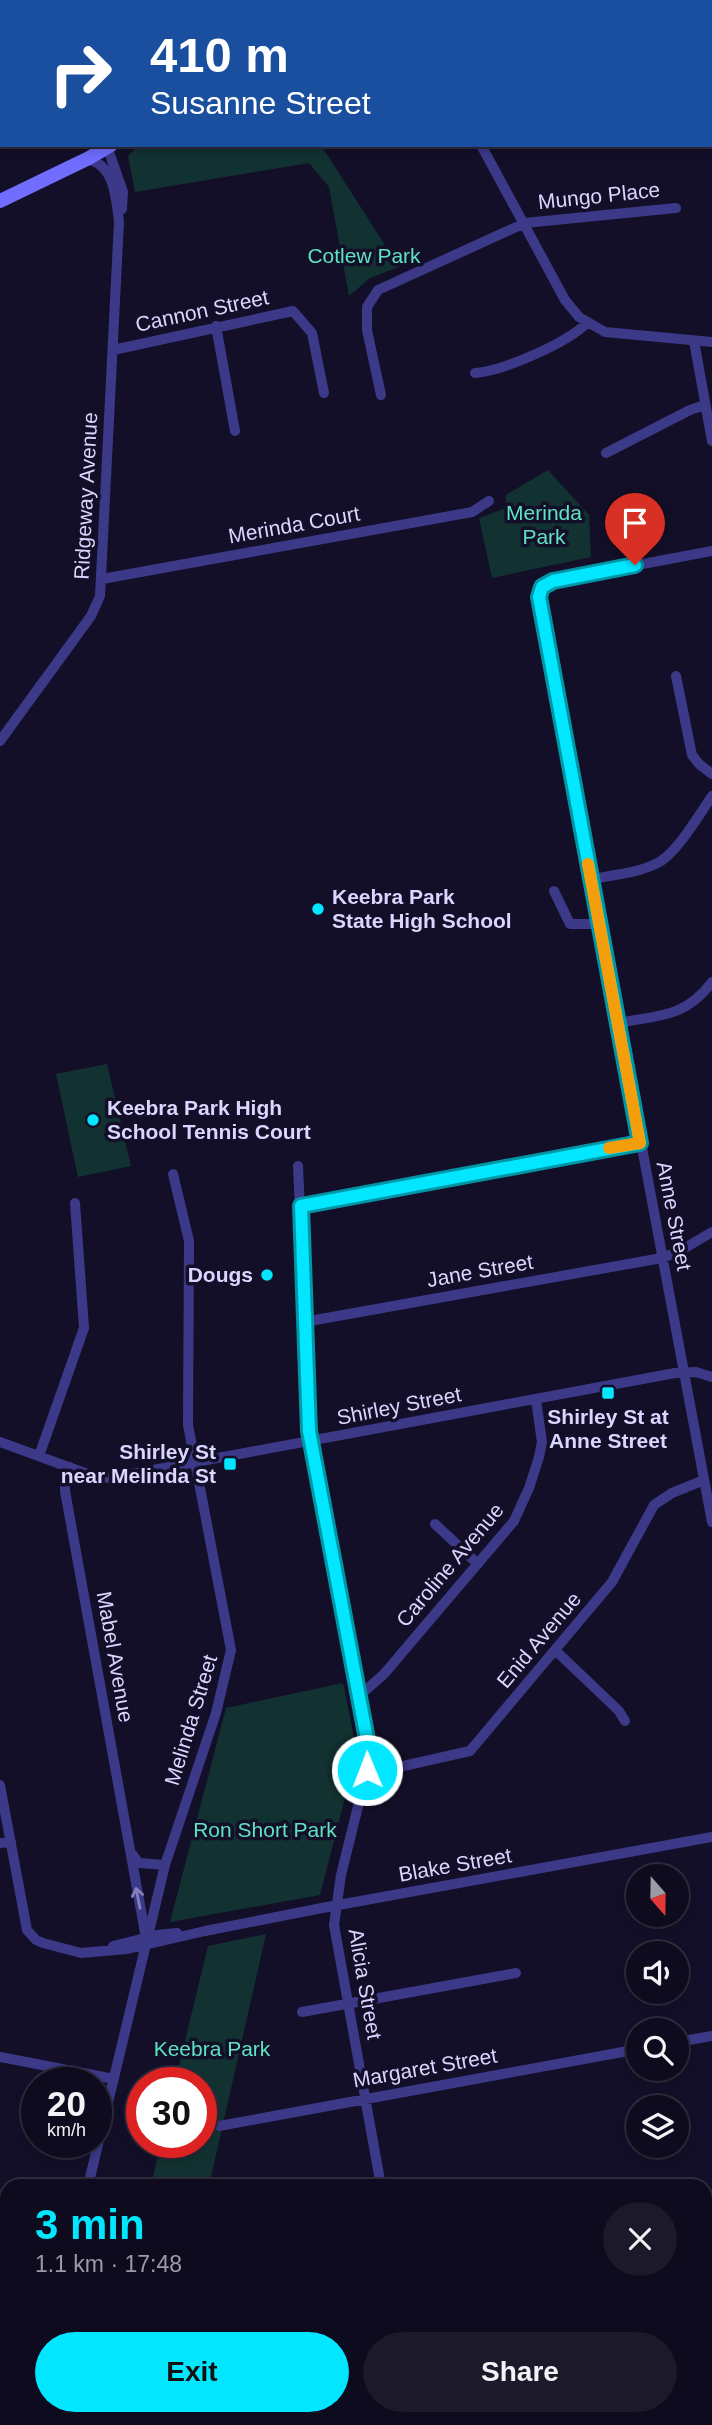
<!DOCTYPE html>
<html lang="en">
<head>
<meta charset="utf-8">
<style>
	:root { --surface:#0e0b1e; --page:#1c192b; --text:#f1f3f6; --muted:#9b9ba4; --line:#2e2b3c; --accent:#02e7ff }
	body { margin:0; font-family:Helvetica,sans-serif; background:var(--page); color:var(--text); height:100vh; display:flex; flex-direction:column; font-size:26px; white-space:nowrap }
	* { box-sizing:border-box; margin:0 }
	p { font-size:23px; color:var(--muted) }
	.icon { flex:none; width:38px; height:38px; fill:none; stroke:currentColor; stroke-width:2; stroke-linecap:round; stroke-linejoin:round }
	.map { position:relative; flex:1; overflow:hidden }
	.side { position:absolute; left:0px; top:2179px; width:712px; height:247px; display:flex; flex-direction:column; background:var(--surface); border-radius:21px 21px 0 0; box-shadow:0 4px 10px #0003,0 0 0 2px var(--line) }
	.side>* { flex:none }
	.top-card { position:absolute; left:0px; top:0px; width:712px; height:147px; box-shadow:0 4px 10px #0003,0 0 0 2px var(--line); background:#1a4fa0; color:#fff; overflow:hidden }
	.needle { width:46px; rotate:160deg }
	.buttons { position:absolute; left:626px; top:1864px; display:grid; gap:14px }
	.buttons a { display:grid; place-items:center; width:63px; height:63px; border-radius:50%; background:var(--surface); box-shadow:0 4px 10px #0003,0 0 0 2px var(--line); font-size:35px }
	.speed { position:absolute; left:21px; top:2067px; display:flex; gap:14px; font-size:35px; font-weight:700; text-align:center }
	.speed>* { display:grid; place-content:center; width:91px; height:91px; border-radius:50%; background:var(--surface); box-shadow:0 4px 10px #0003,0 0 0 2px var(--line); line-height:1 }
	.speed small { font-size:18px; font-weight:400 }
	.speed .limit { border:10px solid #d22; background:#fff; color:#111 }
	.pin { position:absolute; display:grid; place-items:center; width:60px; height:60px; color:#fff; margin:-72px -30px; border-radius:50% 50% 50% 0; rotate:-45deg; box-shadow:0 0 7px #0007 }
	.pin .icon { rotate:45deg }
	.me { position:absolute; width:77px; margin:-38px; rotate:359deg; stroke-linejoin:round; filter:drop-shadow(0 0 5px #0008) }
	.turn { display:flex; align-items:center; gap:24px; height:147px; padding:0 35px; font-size:32px }
	.turn .icon { width:91px; height:91px; stroke-width:2.5 }
	.turn b { display:block; font-size:49px; line-height:60px }
	.round { display:grid; place-items:center; flex:none; width:74px; height:74px; border-radius:37px; background:var(--page) }
	.head { display:flex; align-items:center; justify-content:space-between; height:119px; padding:0 35px }
	h1 { font-size:42px; font-weight:600; line-height:52px; color:var(--accent) }
	.cta { display:flex; gap:14px; margin-top:auto; padding:14px 35px }
	.cta a { flex:1; height:80px; border-radius:42px; background:var(--accent); color:#111; font-size:28px; font-weight:600; line-height:80px; text-align:center }
	.cta a+a { background:var(--page); color:var(--text) }
	.map>svg:first-child { display:block }
</style>
</head>
<body>
<div class="map">
<svg width="712" height="2425" viewBox="0 0 712 2425">
	<rect width="100%" height="100%" fill="#130f28"/>
	<path fill="#123231" d="M138 145H321L399 267 370 278 349 296 329 187 309 163 135 192 128 156Z
		M548 470 589 515 591 557 492 578 479 518 506 508V495Z
		M107 1064 131 1166 78 1177 56 1074Z
		M343 1683 357 1751 320 1895 170 1922 226 1708Z
		M266 1934 209 2186H151L161 2142H201V2082H175L208 1946Z"/>
	<g fill="none" stroke-linecap="round" stroke-linejoin="round">
		<path stroke="#3c3988" stroke-width="10" d="M446 0V2
			M481 145 565 300 579 317 605 332 712 342
			M110 146 109 152 123 192 122 209
			M216 326 235 431
			M694 341 712 441
			M113 350 293 311 312 333 324 393
			M475 373C503 371 567 343 587 323
			M381 395 367 330V307L378 290 525 223 676 208
			M606 453 690 410 705 405
			M712 551 553 581 542 587 539 597 712 1522
			M102 579 472 512 489 501
			M676 676 692 755 699 764 712 774
			M0 741 91 616 100 596 119 222C116 198 115 165 87 159
			M591 879C614 875 641 873 661 861 679 849 699 815 712 796
			M554 891 570 924H600
			M618 1023C659 1015 685 1018 712 982
			M298 1166 310 1434 369 1750V1762L341 1875 334 1925 381 2186
			M301 1206 640 1143
			M304 1322 662 1258 680 1251 712 1232
			M0 1442 93 1476 110 1478 675 1373 696 1372 712 1377
			M39 1456 84 1328 75 1203
			M70 1467 65 1481V1491L146 1938
			M435 1524 478 1564
			M555 1650 619 1711 625 1721
			M358 1697 384 1674 514 1521 529 1488 539 1457 542 1442 536 1400
			M367 1770 381 1771 470 1751 612 1582 654 1505 672 1493 704 1480
			M0 1785 27 1930 36 1940 43 1943 81 1953 127 1949 205 1931 322 1908 712 1837
			M0 1843 11 1842
			M132 1854 139 1863 165 1865
			M113 1946 157 1935 177 1933
			M302 2012 516 1973
			M677 2042 712 2036
			M0 2057 114 2079
			M219 2126 639 2049
			M88 2186 165 1865 216 1713 231 1650 188 1425 189 1241 173 1174
			M705 2235 712 2234
			M0 2278 7 2283
			M0 2350 7 2341
			M705 2361 712 2360
			M0 2365 7 2364
			M108 2418 109 2425
			M364 2425 399 2418"/>
		<path stroke="#706dff" stroke-width="14" d="M230 0 232 2
			M185 2 187 0
			M0 3H2
			M710 46H712
			M710 66 712 65
			M0 201 89 158 111 145"/>
		<path stroke="#c25dff" stroke-width="16" d="M705 2394 712 2385
			M682 2425 687 2418"/>
	</g>
	<defs><path id="oneway-shaft" d="M-6 0H5M1.5-3L5.5 0L1.5 3" fill="none" stroke-width="1.6" stroke-linecap="round" stroke-linejoin="round" transform="scale(1.75)"/></defs>
	<use stroke="#8380be" href="#oneway-shaft" transform="translate(138 1898) rotate(-101)"/>
	<g fill="none" stroke-linecap="round" stroke-linejoin="round">
		<defs>
			<path id="route" d="M367 1770 369 1750 309 1431 301 1206 640 1143 539 597 542 587 553 581 635 565"/>
		</defs>
		<use href="#route" stroke="#0196a6" stroke-width="18"/>
		<use href="#route" stroke="#02e7ff" stroke-width="12"/>
		<path stroke="#f59e0b" stroke-width="12" d="M588 864 640 1143 609 1148"/>
	</g>
	<g fill="#02e7ff" stroke="#130f28" stroke-width="2.5">
		<circle cx="318" cy="909" r="7"/>
		<circle cx="93" cy="1120" r="7"/>
		<circle cx="267" cy="1275" r="7"/>
		<rect x="601" y="1386" width="14" height="14" rx="3.5"/>
		<rect x="223" y="1457" width="14" height="14" rx="3.5"/>
	</g>
	<g text-anchor="middle" stroke-width="7" stroke-linejoin="round" paint-order="stroke">
		<g font-size="21" fill="#dad6ff" stroke="#130f28">
			<text transform="translate(599 196) rotate(-6)" y="7">Mungo Place</text>
			<text transform="translate(202 311) rotate(-12)" y="7">Cannon Street</text>
			<text transform="translate(86 496) rotate(-87)" y="7">Ridgeway Avenue</text>
			<text transform="translate(294 525) rotate(-10)" y="7">Merinda Court</text>
			<text transform="translate(674 1216) rotate(79)" y="7">Anne Street</text>
			<text transform="translate(480 1271) rotate(-10)" y="7">Jane Street</text>
			<text transform="translate(399 1406) rotate(-11)" y="7">Shirley Street</text>
			<text transform="translate(450 1565) rotate(-50)" y="7">Caroline Avenue</text>
			<text transform="translate(539 1640) rotate(-50)" y="7">Enid Avenue</text>
			<text transform="translate(115 1657) rotate(80)" y="7">Mabel Avenue</text>
			<text transform="translate(191 1720) rotate(-73)" y="7">Melinda Street</text>
			<text transform="translate(455 1865) rotate(-10)" y="7">Blake Street</text>
			<text transform="translate(365 1984) rotate(80)" y="7">Alicia Street</text>
			<text transform="translate(425 2068) rotate(-10)" y="7">Margaret Street</text>
		</g>
		<g font-size="21" fill="#5ee3c1" stroke="#130f28">
			<text x="364" y="263">Cotlew Park</text>
			<text x="544" y="520">Merinda<tspan x="544" dy="24">Park</tspan></text>
			<text x="265" y="1837">Ron Short Park</text>
			<text x="212" y="2056">Keebra Park</text>
		</g>
		<g font-size="21" font-weight="bold" fill="#dad6ff" stroke="#130f28" text-anchor="start">
			<text x="332" y="904">Keebra Park<tspan x="332" dy="24">State High School</tspan></text>
			<text x="107" y="1115">Keebra Park High<tspan x="107" dy="24">School Tennis Court</tspan></text>
			<text x="253" y="1282" text-anchor="end">Dougs</text>
			<text x="608" y="1424" text-anchor="middle">Shirley St at<tspan x="608" dy="24">Anne Street</tspan></text>
			<text x="216" y="1459" text-anchor="end">Shirley St<tspan x="216" dy="24">near Melinda St</tspan></text>
		</g>
	</g>
</svg>
<div class="buttons">
<a><svg class="needle" viewBox="-14 -14 28 28"><path d="M0-13l5 13h-10z" fill="#e53935"/><path d="M0 13l5-13h-10z" fill="#9b9ba4"/></svg></a>
<a><svg class="icon" aria-label="sound" viewBox="0 0 24 24"><path d="M4 9h4l5-4v14l-5-4H4zM17 9q2 3 0 6"/></svg></a>
<a><svg class="icon" aria-label="search" viewBox="0 0 24 24"><circle cx="10" cy="10" r="6"/><path d="M15 15l6 6"/></svg></a>
<a><svg class="icon" aria-label="layers" viewBox="0 0 24 24"><path d="M12 4l9 5-9 5-9-5zM3 14l9 5 9-5"/></svg></a>
</div>
<div class="speed"><div>20<small>km/h</small></div><div class="limit">30</div></div>
<div class="pin" style="left:635px;top:565px;background:#d93025"><svg class="icon" aria-label="arrive" viewBox="0 0 24 24"><path d="M6 21V4h12l-3 4 3 4H6"/></svg></div>
<svg class="me" style="left:367px;top:1770px" viewBox="-20 -20 40 40"><circle r="17" fill="#02e7ff" stroke="#fff" stroke-width="3"/><path d="M0-11L8 9 0 5-8 9z" fill="#fff"/></svg>
<div class="top-card">
<div class="turn"><svg class="icon" aria-label="right" viewBox="0 0 24 24"><path d="M7 20v-9h11M14 6l5 5-5 5"/></svg><div><b>410 m</b>Susanne Street</div></div>
</div>
<section class="side">
<div class="head"><div><h1>3 min</h1><p>1.1 km · 17:48</p></div><a class="round"><svg class="icon" aria-label="close" viewBox="0 0 24 24"><path d="M6 6l12 12M18 6L6 18"/></svg></a></div>
<div class="cta"><a>Exit</a><a>Share</a></div>
</section>
</div>
</body>
</html>
